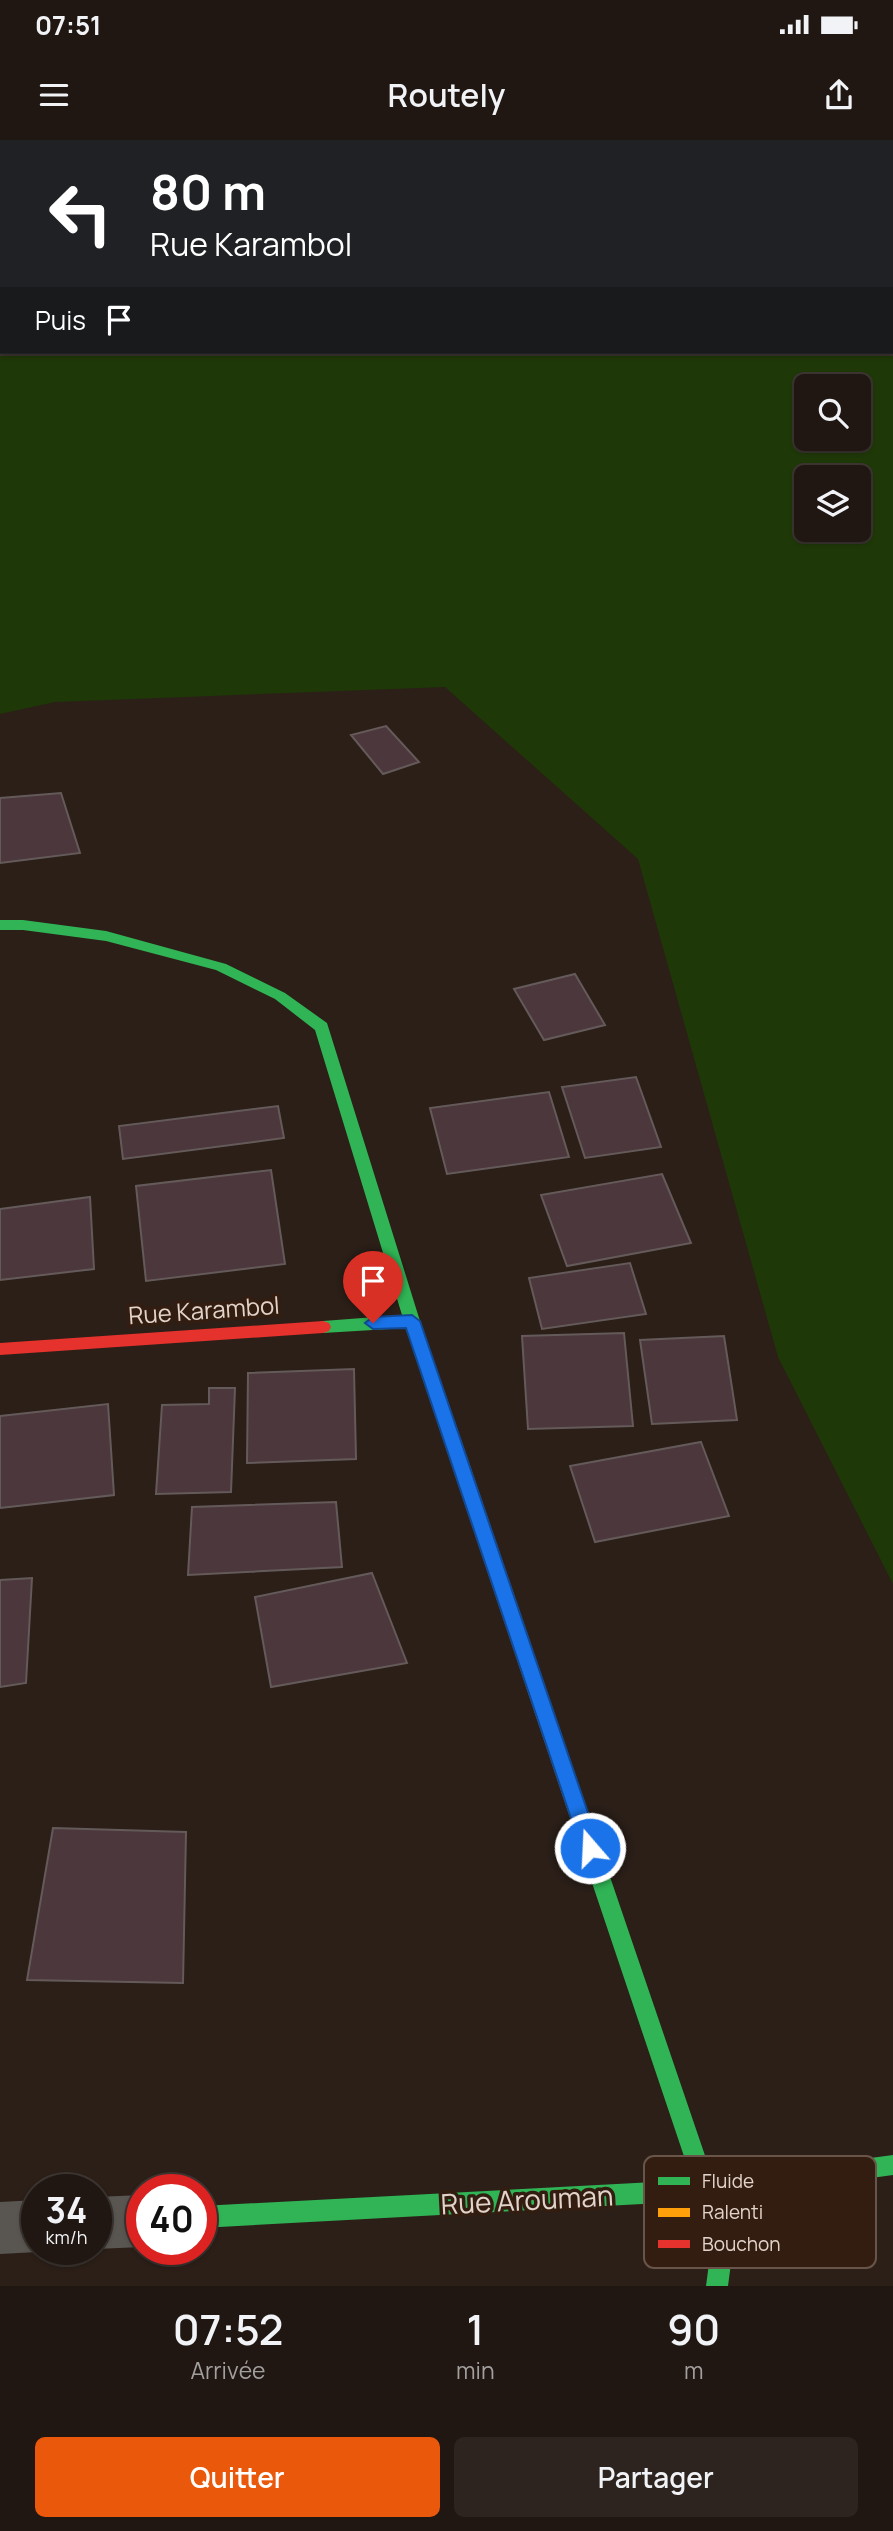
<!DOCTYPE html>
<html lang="fr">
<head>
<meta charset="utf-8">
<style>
	:root { --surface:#201712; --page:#2d2420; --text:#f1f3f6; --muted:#a29f9f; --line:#3d3632; --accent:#ea580c }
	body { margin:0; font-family:Manrope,sans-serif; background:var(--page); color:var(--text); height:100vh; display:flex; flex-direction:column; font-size:26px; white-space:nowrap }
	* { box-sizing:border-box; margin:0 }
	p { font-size:23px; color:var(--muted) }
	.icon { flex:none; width:38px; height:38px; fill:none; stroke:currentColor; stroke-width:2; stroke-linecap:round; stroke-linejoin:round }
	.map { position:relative; height:2146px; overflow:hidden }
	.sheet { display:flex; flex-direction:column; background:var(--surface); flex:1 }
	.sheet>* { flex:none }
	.hud { position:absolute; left:0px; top:0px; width:894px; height:214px; box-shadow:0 2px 5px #0004,0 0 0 2px var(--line); background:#202124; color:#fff; overflow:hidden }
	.fabs { position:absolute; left:794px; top:234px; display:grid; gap:14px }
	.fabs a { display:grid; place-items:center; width:77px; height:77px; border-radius:10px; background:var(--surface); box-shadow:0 2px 5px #0004,0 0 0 2px var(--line); font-size:35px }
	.speed { position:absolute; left:21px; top:2034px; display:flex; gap:14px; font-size:35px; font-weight:700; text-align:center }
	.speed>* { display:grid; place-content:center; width:91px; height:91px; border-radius:50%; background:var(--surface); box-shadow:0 2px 5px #0004,0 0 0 2px var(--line); line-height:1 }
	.speed small { font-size:18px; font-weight:400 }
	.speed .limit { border:10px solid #d22; background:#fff; color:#111 }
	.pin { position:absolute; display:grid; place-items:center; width:60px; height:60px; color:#fff; margin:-72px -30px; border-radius:50% 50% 50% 0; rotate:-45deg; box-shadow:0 0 7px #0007 }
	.pin .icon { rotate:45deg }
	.me { position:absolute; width:77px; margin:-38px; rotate:341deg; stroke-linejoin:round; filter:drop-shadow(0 0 5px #0008) }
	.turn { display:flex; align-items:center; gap:24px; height:147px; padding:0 35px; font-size:32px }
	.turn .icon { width:91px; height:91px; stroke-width:2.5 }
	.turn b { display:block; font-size:49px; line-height:60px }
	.then { display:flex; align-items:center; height:66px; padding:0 35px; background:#0003; gap:14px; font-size:26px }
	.eta { display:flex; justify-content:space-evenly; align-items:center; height:119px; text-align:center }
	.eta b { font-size:42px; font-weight:600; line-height:49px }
	.button { display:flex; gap:14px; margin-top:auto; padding:14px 35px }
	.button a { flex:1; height:80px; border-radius:10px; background:var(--accent); color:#fff; font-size:28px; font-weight:600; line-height:80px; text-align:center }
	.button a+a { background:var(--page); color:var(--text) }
	.status { display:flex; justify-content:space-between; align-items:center; height:49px; padding:0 35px; background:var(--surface); direction:ltr }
	.status svg { height:19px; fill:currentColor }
	header { display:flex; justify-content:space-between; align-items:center; height:91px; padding:0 35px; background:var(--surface); font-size:32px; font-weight:600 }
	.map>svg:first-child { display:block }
</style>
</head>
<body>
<div class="status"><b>07:51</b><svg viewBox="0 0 49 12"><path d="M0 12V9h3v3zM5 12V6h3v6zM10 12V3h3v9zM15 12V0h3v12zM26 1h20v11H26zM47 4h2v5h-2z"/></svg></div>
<header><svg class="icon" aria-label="menu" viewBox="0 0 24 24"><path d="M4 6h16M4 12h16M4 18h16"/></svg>Routely<svg class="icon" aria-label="share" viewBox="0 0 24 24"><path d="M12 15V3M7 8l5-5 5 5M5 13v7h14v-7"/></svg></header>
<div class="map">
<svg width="893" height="2146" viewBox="0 0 893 2146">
	<rect width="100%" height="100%" fill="#2b1f18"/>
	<path fill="#1f3808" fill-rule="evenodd" d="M0 0 316 2H2V212H892L893 150V1444L778 1217 638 719 445 547 55 562 0 574ZM807 247H859V299H807ZM807 338H859V390H807Z"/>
	<path fill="#4b373c" stroke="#655a5a" stroke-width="2" d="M386 586 419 622 383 634 351 595Z
		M61 653 80 713 0 723V658Z
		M575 834 605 885 544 900 514 849Z
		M636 937 661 1007 585 1018 562 947Z
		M549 952 569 1017 447 1034 430 968Z
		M278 966 284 998 123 1019 119 986Z
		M271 1030 285 1124 146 1141 136 1046Z
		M662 1034 691 1103 567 1126 541 1055Z
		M90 1057 94 1129 0 1140V1069Z
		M630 1123 646 1174 542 1189 529 1138Z
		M624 1193 633 1286 528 1289 522 1196Z
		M724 1196 737 1280 652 1284 640 1200Z
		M354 1229 356 1319 247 1323 248 1233Z
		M209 1248H235L231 1352 156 1354 162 1265 209 1264Z
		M108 1264 114 1355 0 1368V1276Z
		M701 1302 729 1376 595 1402 570 1326Z
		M336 1362 342 1427 188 1435 192 1367Z
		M372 1433 407 1523 271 1547 255 1457Z
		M32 1438 26 1543 0 1547V1440Z
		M53 1688 186 1692 183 1843 27 1840Z"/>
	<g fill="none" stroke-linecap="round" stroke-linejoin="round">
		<path fill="#595651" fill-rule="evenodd" d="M674 0H695L696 2H675Z
			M892 43H893V51H892Z"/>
		<path fill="#595651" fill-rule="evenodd" d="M584 0H610L582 2Z
			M142 2055V2107L96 2109H95L96 2057Z
			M37 2060V2109H46L37 2112 0 2114V2062Z"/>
		<path fill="#30b455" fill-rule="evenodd" d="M0 780H23L106 791 226 824 285 853 327 883 420 1181 467 1317 464 1322 458 1324 452 1322 449 1317 406 1188 323 1193 317 1191 315 1187 317 1183 323 1181 402 1175 315 890 275 859 216 830 106 801 23 790H0Z
			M596 1716 603 1719 606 1725 713 2039 893 2015V2035L719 2059 733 2108 728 2146H706L711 2108 698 2061 201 2088V2066L692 2040 586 1725 589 1719Z"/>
		<path fill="#ff9f0a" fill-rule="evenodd" d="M458 1310 464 1312 467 1317 606 1725 603 1731 596 1734 589 1731 586 1725 449 1317 452 1312Z"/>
		<path fill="#e5322d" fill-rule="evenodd" d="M323 1181 329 1183 331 1187 329 1191 323 1193 0 1215V1203Z"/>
	</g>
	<path fill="#1a73e8" stroke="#114b97" stroke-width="2" d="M412 1175 420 1181 600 1708 597 1714 590 1716 584 1714 581 1708 406 1188 373 1189 365 1183 373 1177Z"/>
	<g text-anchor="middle" stroke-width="7" stroke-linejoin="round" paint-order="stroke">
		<g font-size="24" fill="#e3d4cb" stroke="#331d10">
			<text transform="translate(204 1171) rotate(-4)" y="8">Rue Karambol</text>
		</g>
		<g font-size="28" fill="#e3d4cb" stroke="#331d10">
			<text transform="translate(527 2060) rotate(-3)" y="10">Rue Arouman</text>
		</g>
	</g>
	<rect x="644" y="2016" width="232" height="112" rx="10" fill="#331d10" stroke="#685448" stroke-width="2"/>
	<rect x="658" y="2037" width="32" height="8" fill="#30b455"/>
	<rect x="658" y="2068" width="32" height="9" fill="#ff9f0a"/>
	<rect x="658" y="2100" width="32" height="8" fill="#e5322d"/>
	<g font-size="19" fill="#e3d4cb">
		<text x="702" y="2048">Fluide</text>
		<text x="702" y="2079">Ralenti</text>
		<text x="702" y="2111">Bouchon</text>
	</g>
</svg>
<div class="fabs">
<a><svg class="icon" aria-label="search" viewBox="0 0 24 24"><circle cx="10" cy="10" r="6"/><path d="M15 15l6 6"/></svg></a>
<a><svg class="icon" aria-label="layers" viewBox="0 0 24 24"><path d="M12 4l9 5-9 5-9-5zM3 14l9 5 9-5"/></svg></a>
</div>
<div class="speed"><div>34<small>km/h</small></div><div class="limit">40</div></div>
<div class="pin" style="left:373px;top:1183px;background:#d93025"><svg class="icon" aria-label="arrive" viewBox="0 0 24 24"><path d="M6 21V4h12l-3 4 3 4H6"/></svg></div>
<svg class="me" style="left:590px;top:1708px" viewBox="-20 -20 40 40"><circle r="17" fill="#1a73e8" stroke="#fff" stroke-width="3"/><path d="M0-11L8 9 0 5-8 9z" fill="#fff"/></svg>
<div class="hud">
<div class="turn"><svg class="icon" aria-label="left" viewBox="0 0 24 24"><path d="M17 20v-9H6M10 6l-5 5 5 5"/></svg><div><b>80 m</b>Rue Karambol</div></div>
<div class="then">Puis<svg class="icon" aria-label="arrive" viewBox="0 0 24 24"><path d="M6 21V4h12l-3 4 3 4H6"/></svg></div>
</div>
</div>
<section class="sheet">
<div class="eta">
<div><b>07:52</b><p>Arrivée</p></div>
<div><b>1</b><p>min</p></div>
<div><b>90</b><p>m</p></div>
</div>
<div class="button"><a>Quitter</a><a>Partager</a></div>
</section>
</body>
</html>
